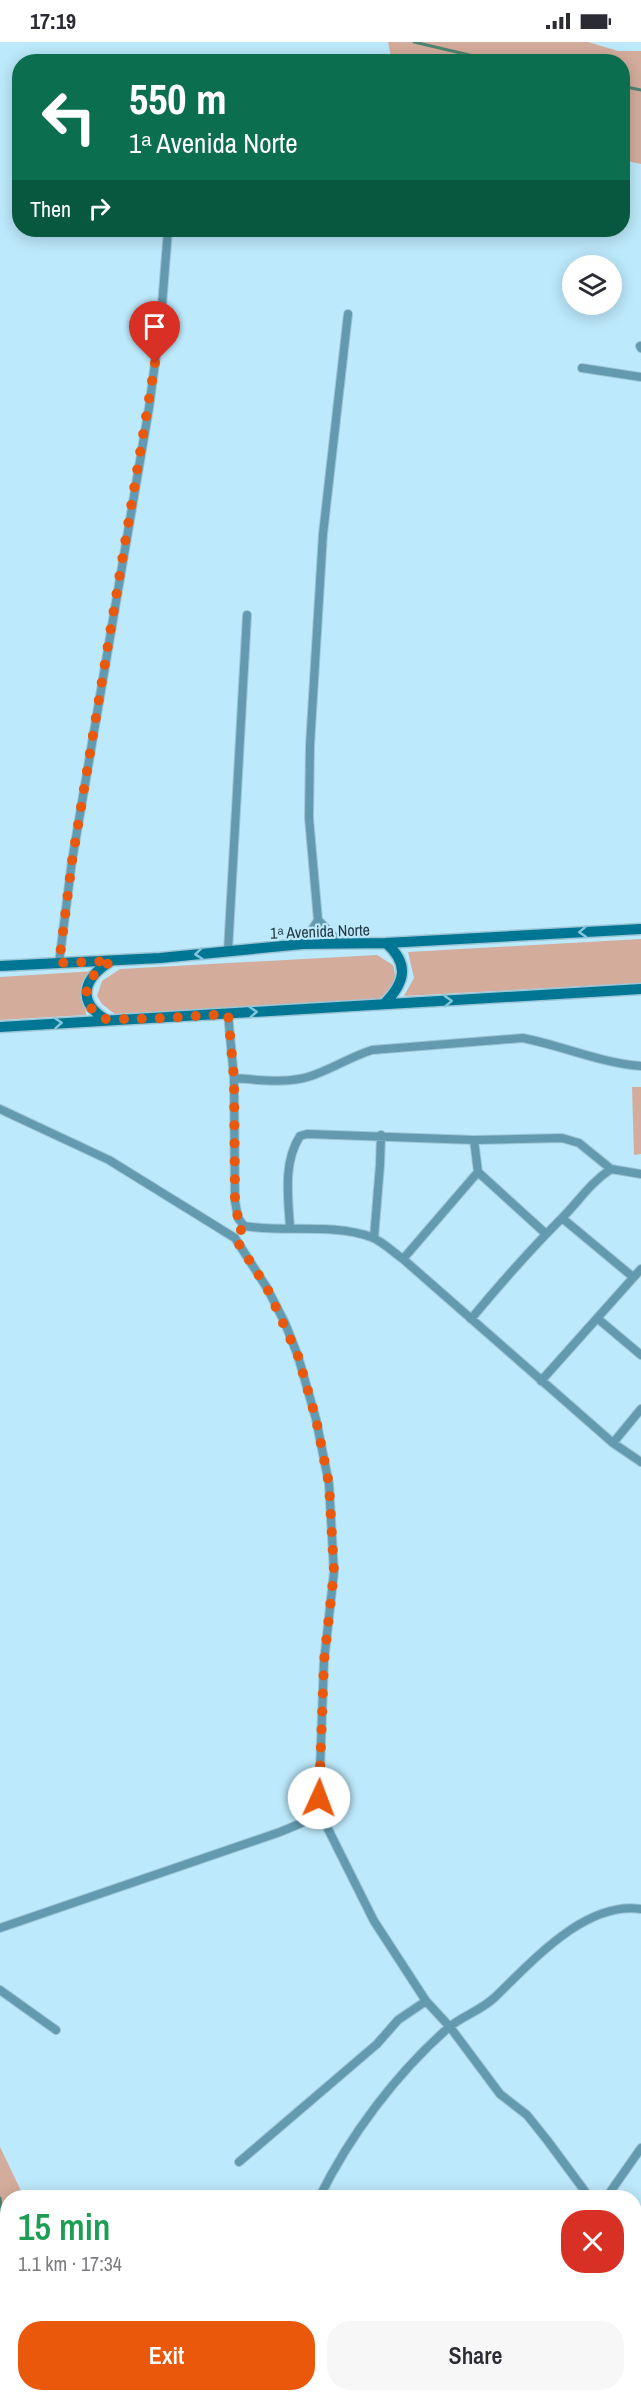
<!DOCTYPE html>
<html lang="en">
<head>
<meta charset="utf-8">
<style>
	:root { --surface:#fff; --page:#f7f7f7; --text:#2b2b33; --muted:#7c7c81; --accent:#ea580c }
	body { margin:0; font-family:"Archivo Narrow",sans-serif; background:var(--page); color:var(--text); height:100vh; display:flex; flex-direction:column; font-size:22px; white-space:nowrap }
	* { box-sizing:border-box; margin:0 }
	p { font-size:20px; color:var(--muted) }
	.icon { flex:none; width:33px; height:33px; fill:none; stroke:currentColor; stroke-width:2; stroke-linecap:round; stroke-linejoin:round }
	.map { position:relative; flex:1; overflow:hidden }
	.sheet { position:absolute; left:0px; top:2148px; width:642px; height:212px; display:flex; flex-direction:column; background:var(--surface); border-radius:24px 24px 0 0; box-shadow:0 3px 15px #0003 }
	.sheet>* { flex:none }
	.hud { position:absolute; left:12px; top:12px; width:618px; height:183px; border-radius:24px; box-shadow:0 3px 15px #0003; background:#0b6e4f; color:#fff; overflow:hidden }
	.tools { position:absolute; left:562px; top:213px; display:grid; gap:12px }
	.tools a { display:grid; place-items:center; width:60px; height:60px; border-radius:50%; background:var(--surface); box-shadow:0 3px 15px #0003; font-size:30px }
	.pin { position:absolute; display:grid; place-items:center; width:51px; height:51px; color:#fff; margin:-62px -26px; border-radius:50% 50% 50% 0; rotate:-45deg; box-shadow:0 0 6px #0007 }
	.pin .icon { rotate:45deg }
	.me { position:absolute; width:66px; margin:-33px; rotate:2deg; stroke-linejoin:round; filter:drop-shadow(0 0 4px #0008) }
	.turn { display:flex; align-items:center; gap:21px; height:126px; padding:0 18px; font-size:27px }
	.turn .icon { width:78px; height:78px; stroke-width:2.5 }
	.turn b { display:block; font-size:42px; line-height:51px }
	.then { display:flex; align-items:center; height:57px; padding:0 18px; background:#0003; gap:12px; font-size:22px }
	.round { display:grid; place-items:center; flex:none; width:63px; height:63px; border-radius:24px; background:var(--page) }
	.summary { display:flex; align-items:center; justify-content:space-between; height:102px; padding:0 18px }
	h1 { font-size:36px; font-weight:600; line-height:45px; color:#1e9e55 }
	.primary-button { display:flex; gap:12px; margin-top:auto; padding:12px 18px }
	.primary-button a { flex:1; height:69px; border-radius:24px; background:var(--accent); color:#fff; font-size:24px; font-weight:600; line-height:69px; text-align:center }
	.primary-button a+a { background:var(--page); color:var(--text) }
	.status { display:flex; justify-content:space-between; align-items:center; height:42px; padding:0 30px; background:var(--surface); direction:ltr }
	.status svg { height:16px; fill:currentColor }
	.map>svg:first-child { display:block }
</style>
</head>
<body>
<div class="status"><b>17:19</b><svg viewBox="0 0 49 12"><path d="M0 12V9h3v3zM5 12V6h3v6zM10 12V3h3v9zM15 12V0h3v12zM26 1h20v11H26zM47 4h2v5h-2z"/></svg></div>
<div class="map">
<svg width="641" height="2359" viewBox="0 0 641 2359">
	<rect width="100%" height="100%" fill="#bce9fb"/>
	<path fill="#d4ac9c" d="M388 0H588L618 9H641V122L623 118 622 20 392 19Z
		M641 897V941L404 954 414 936 408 910Z
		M377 913 393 923C398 941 393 946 379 957L116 973 102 962 97 954 102 939 120 927Z
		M95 929 84 955 86 973 0 978V935Z
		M632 1045H641V1112L634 1113Z
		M0 2105 24 2155 8 2156V2352H134L138 2359H0Z"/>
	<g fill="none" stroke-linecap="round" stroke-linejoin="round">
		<path stroke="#4d8571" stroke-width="3" d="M414 0 499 20
			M622 44 641 48
			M0 2156 8 2221
			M94 2352 98 2359"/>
		<defs>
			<path id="minor" d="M640 304 641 306
				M582 326 641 335
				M318 878 340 901
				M303 902 318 878 309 776 310 703 323 492 348 272
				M228 909 247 573
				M59 921 72 819 149 366 161 276 168 188
				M228 972 234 1036 235 1159 238 1176 244 1184C286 1191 331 1181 371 1195 382 1199 393 1210 403 1217L613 1401 641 1420
				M234 1036C259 1038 287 1042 311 1034 332 1027 350 1015 372 1008L523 996C563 1004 601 1021 641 1024
				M0 1067 109 1118 235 1196 267 1246 285 1281 298 1314 316 1377 329 1442 334 1530 324 1619 319 1756 321 1773 374 1879 426 1959 450 1985 500 2052 527 2073 547 2098 587 2152 592 2156
				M478 1130 545 1191
				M562 1176 633 1235
				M290 1185C288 1155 283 1120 300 1094L307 1092 474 1098 562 1096 579 1101 611 1127 641 1132
				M374 1196 380 1123 381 1093
				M403 1217 478 1130 474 1098
				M597 1276 641 1313
				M471 1277C500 1242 530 1208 562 1176 579 1159 590 1141 611 1127
				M541 1339 641 1227
				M613 1401 641 1367
				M0 1886 280 1790 321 1773
				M0 1948 56 1988
				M239 2120 377 2002 398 1978 426 1959
				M319 2156C350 2093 396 2032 448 1986 462 1974 480 1969 494 1956 531 1921 584 1859 641 1867
				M606 2156 641 2106
				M634 2196 641 2208
				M634 2327 641 2313
				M618 2359 621 2352"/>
			<path id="secondary" d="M0 924 160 916 303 902 386 901 641 887
				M384 962C405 941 410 922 386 901
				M105 977C75 958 85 935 111 919
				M0 985 641 947"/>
		</defs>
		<use href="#minor" stroke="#9dc6d6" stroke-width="10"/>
		<use href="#secondary" stroke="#9dc6d6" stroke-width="13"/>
		<use href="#minor" stroke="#639aaf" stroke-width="8"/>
		<use href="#secondary" stroke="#007695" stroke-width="10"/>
	</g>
	<defs><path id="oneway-chevron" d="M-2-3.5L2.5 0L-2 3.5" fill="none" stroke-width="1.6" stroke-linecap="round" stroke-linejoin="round" transform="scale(1.5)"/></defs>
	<g stroke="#84c6dc">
		<use href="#oneway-chevron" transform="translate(583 890) rotate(177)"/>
		<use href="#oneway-chevron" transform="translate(199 912) rotate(174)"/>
		<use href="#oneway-chevron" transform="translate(448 959) rotate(-3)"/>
		<use href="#oneway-chevron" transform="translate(253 970) rotate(-4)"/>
		<use href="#oneway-chevron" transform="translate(58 981) rotate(-4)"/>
	</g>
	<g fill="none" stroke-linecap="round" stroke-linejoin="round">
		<path stroke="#ea580c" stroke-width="10" stroke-dasharray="0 18" d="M155 321 72 819 59 921 112 919C99 927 84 938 87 955 88 964 95 973 103 976 109 979 119 977 126 977 160 977 194 974 228 972L234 1036 235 1160 238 1176 244 1184 235 1196 267 1246 298 1314 316 1377 329 1442 334 1530 324 1619 319 1756"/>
	</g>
	<g text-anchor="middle" stroke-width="4.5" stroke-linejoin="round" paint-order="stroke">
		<g font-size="16" fill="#213840" stroke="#bce9fb">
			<text transform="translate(320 889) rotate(-2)" y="6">1ᵃ Avenida Norte</text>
		</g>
	</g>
</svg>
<div class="tools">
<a><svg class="icon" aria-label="layers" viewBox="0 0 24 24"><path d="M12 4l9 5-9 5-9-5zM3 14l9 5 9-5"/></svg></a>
</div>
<div class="pin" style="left:155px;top:321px;background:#d93025"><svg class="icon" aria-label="arrive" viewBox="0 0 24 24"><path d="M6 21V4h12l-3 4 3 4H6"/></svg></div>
<svg class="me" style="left:319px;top:1756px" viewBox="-20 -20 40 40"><circle r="19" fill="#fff"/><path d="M0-13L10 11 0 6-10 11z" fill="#ea580c"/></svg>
<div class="hud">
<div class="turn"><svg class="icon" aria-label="left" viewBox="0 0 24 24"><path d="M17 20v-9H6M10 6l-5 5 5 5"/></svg><div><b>550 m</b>1ᵃ Avenida Norte</div></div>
<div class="then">Then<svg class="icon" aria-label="right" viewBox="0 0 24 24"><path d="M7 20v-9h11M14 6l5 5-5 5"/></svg></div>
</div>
<section class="sheet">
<div class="summary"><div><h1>15 min</h1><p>1.1 km · 17:34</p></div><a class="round" style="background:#d93025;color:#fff"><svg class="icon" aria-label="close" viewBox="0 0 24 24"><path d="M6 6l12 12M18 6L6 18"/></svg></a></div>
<div class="primary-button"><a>Exit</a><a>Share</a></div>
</section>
</div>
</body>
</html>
